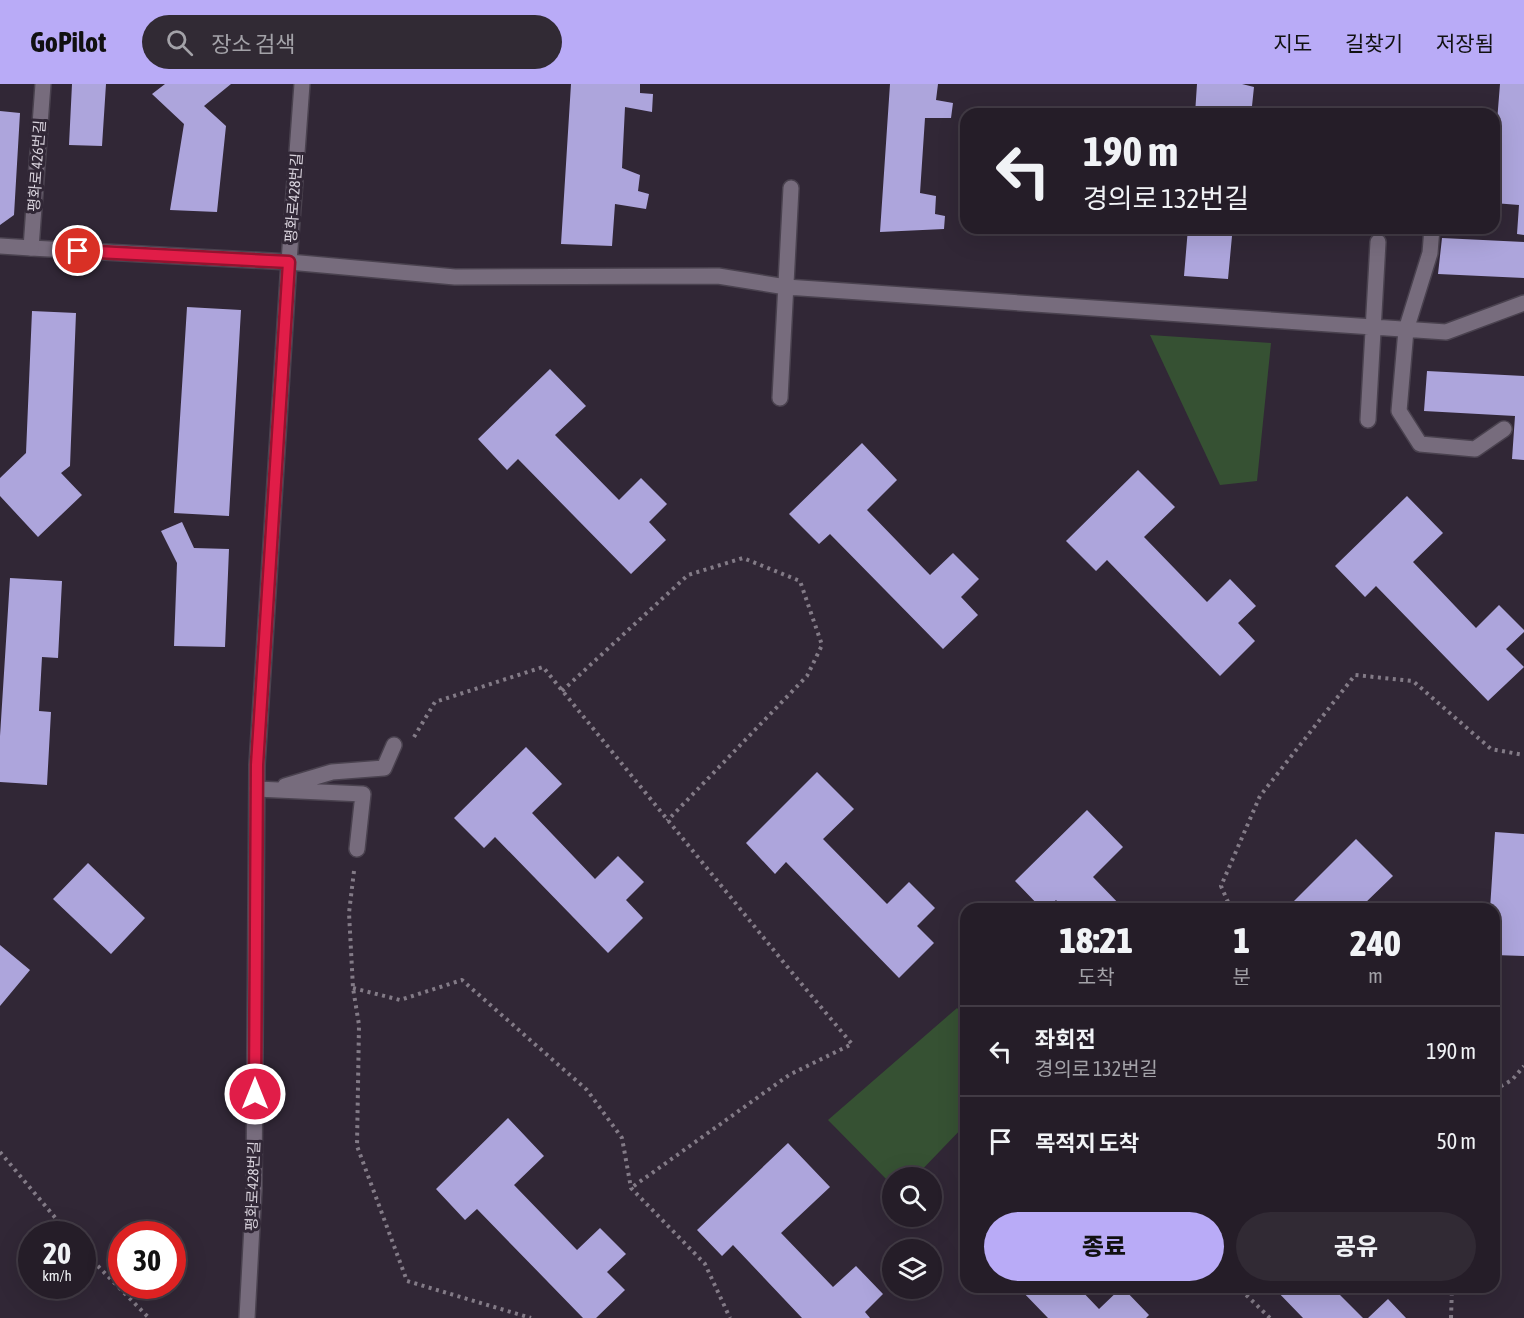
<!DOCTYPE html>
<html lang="ko">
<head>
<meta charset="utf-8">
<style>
	:root { --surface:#251d28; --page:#312a34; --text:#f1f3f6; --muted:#a3a2a8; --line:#423b45; --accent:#b9abf7 }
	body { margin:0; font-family:"Asap Condensed","Noto Sans KR",sans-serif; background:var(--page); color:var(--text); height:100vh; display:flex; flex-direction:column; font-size:22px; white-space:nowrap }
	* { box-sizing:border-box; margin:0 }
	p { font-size:20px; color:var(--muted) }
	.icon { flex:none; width:33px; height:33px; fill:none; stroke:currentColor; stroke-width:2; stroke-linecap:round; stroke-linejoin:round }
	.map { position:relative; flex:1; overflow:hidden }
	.sheet { position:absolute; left:960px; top:819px; width:540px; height:390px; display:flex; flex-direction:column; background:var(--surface); border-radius:18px; box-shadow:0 6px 24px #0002,0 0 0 2px var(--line) }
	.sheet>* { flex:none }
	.hud { position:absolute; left:960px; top:24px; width:540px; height:126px; border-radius:18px; box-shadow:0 6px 24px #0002,0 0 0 2px var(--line); background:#251d28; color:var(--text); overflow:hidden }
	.fabs { position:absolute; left:882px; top:1083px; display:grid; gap:12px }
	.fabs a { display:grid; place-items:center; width:60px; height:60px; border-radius:50%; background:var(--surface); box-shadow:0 6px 24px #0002,0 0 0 2px var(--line); font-size:30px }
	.speed { position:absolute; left:18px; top:1137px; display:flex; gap:12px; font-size:30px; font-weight:700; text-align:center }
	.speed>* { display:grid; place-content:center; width:78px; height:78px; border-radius:50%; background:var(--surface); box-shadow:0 6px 24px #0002,0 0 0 2px var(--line); line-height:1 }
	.speed small { font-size:15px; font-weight:400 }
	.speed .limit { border:9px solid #d22; background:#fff; color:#111 }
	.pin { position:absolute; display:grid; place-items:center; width:51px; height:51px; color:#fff; margin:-26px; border:3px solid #fff; border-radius:50%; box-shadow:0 2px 6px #0007 }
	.me { position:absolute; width:66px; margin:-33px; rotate:0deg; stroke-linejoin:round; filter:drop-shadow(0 0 4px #0008) }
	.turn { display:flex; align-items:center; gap:21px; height:126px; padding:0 24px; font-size:27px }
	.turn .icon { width:78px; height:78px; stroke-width:2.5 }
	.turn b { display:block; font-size:42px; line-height:51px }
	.eta { display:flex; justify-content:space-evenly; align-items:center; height:102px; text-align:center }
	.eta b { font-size:36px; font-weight:800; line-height:42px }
	.action { display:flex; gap:12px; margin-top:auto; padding:12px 24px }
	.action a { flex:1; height:69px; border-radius:36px; background:var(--accent); color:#111; font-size:24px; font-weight:800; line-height:69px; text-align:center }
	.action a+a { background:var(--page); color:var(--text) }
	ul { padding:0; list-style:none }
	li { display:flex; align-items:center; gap:18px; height:90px; padding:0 24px; border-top:2px solid var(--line) }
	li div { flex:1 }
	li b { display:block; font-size:22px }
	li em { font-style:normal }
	header { display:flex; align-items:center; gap:36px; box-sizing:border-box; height:84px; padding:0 30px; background:var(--accent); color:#111 }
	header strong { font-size:28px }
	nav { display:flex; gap:33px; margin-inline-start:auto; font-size:21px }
	.search { width:420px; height:54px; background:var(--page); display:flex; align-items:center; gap:15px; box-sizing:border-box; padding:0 21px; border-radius:33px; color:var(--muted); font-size:22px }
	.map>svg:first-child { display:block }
</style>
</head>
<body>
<header>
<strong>GoPilot</strong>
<div class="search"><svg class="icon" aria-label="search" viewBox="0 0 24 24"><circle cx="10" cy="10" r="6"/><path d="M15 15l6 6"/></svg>장소 검색</div>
<nav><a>지도</a><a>길찾기</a><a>저장됨</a></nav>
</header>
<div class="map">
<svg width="1524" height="1234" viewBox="0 0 1524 1234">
	<rect width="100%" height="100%" fill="#312736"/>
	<path fill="#365133" d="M1150 251 1271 259 1257 397 1220 401Z
		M957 924 966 933V1040L915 1093 892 1094V1101L828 1036Z"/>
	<path fill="#ada5dc" d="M72 0H106L102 62 69 61Z
		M165 0H231L204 22 226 42 217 128 170 126 184 40 152 10Z
		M571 0H640V9L653 10 652 28 625 23 622 84 640 91 638 107 649 110 646 125 615 120 612 162 561 160Z
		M890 0H938L936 16 953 19 951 34H925L920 109 936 112 935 130 945 132 944 145 880 148Z
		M1197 0H1242L1254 3 1252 22 1269 24 1268 30H1195Z
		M1500 0H1524V151L1517 150 1519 121 1494 119V75Z
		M0 27 20 29 14 131 0 141Z
		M1188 144H1261V151L1232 152 1228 195 1184 192Z
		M1442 154 1524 158V194L1438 190Z
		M187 223 241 226 229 432 174 429Z
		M32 227 76 229 70 382 61 389 82 411 38 453 0 412V394L26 369Z
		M550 285 586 322 555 351 619 416 641 394 667 420 649 438 666 456 631 490 518 375 507 386 478 355Z
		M1427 287 1524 292V376L1512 375 1515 332 1424 327Z
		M862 359 897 396 867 426 930 491 953 469 979 495 961 513 978 531 943 565 830 450 819 460 789 430Z
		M1138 386 1175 423 1144 453 1207 518 1230 495 1256 522 1238 539 1255 557 1220 592 1107 476 1096 487 1066 457Z
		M1407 412 1443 449 1413 478 1476 544 1499 521 1524 546V548L1506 565 1524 583 1488 617 1376 502 1365 513 1335 482Z
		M182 438 194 464 229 465 225 563 174 562 177 479 161 447Z
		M10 494 62 497 58 574 42 573 39 627 51 628 47 701 0 698V652Z
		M526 663 562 700 532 729 595 795 618 772 644 798 626 816 643 834 608 869 495 753 484 764 454 734Z
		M817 688 854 725 823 755 887 820 909 798 935 824 917 842 934 859 899 894 786 778 775 790 746 759Z
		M1087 726 1123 763 1093 793 1124 825H1064L1056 816 1047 825H1042L1015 797Z
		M1495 748 1524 750V872L1494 871V825H1490Z
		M1356 755 1393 792 1362 822 1365 825H1286Z
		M88 779 145 834 111 870 53 815Z
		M0 861 30 886 0 922Z
		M508 1034 544 1072 514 1101 577 1166 600 1144 626 1170 607 1188 625 1206 596 1234H583L477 1125 465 1136 436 1105Z
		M788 1059 830 1103 781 1149 833 1203 856 1182 883 1210 865 1228 870 1234H802L733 1161 722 1172 697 1146Z
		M1018 1203H1078L1099 1225 1122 1203 1149 1231 1146 1234H1048Z
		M1273 1203H1332L1363 1234H1303Z
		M1388 1215 1406 1234H1368Z"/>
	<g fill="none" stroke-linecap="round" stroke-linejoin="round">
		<defs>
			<path id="lane" d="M1432 144 1430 169 1406 246 1399 327 1420 360 1475 365 1504 345
				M31 164 289 178 455 193 718 192 786 203 1446 248 1524 219
				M780 314 791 104
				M1368 336 1378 158
				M285 702 332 688 384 684 394 661
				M257 705 363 710 357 765"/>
			<path id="street" d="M0 162 31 164 43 0
				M247 1234 254 1105 257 681 289 178 302 0"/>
		</defs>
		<use href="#lane" stroke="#4a424f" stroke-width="18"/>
		<use href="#street" stroke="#4a424f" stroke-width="18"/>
		<path stroke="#837b87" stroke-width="4" stroke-dasharray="3 4.5" stroke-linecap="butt" d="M562 607 688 491 743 474 800 497 822 561 807 592 667 737
			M414 653 435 618 543 583 794 891 852 960 789 991 631 1104
			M354 787 349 829 353 904 359 941 357 1062 407 1197 531 1234
			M1231 825 1221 802 1260 712 1355 591 1413 597 1491 665 1524 671
			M353 904 400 916 462 896 587 1006 622 1054 631 1104 705 1180 730 1234
			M1494 1006 1512 996 1524 982
			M0 1068 69 1150
			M82 1166 149 1234
			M1226 1203 1241 1206 1270 1234
			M1451 1234 1452 1203"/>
		<use href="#lane" stroke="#776c7d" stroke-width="15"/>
		<use href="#street" stroke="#776c7d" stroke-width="15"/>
	</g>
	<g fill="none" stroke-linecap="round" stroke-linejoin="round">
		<defs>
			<path id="route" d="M78 167 289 178 257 681 255 1010"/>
		</defs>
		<use href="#route" stroke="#92132f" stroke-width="15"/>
		<use href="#route" stroke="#e11d48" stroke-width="10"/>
	</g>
	<g text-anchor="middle" stroke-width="6" stroke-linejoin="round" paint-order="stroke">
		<g font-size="15" fill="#d7d1db" stroke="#312736">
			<text transform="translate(37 82) rotate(-86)" y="5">평화로 426번길</text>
			<text transform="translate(294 114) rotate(-86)" y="5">평화로428번길</text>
			<text transform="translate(253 1102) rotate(-88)" y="5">평화로428번길</text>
		</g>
	</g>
</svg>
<div class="fabs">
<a><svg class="icon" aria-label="search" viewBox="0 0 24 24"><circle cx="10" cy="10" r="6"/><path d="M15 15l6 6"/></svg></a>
<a><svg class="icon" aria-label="layers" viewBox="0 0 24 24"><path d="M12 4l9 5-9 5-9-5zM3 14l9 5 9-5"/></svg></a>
</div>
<div class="speed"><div>20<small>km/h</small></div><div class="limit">30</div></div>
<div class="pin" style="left:78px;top:167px;background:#d93025"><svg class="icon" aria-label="arrive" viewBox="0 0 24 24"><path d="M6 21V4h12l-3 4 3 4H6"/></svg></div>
<svg class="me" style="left:255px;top:1010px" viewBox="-20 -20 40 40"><circle r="17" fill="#e11d48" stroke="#fff" stroke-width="3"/><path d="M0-11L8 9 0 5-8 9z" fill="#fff"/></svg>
<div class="hud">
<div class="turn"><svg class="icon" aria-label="left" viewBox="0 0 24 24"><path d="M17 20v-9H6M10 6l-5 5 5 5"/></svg><div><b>190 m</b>경의로 132번길</div></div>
</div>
<section class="sheet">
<div class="eta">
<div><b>18:21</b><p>도착</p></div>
<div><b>1</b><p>분</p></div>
<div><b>240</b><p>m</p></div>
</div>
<ul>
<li><svg class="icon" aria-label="left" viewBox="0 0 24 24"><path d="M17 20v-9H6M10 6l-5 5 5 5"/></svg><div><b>좌회전</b><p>경의로 132번길</p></div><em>190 m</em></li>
<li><svg class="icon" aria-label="arrive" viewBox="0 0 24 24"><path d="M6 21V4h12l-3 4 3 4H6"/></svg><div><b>목적지 도착</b></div><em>50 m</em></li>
</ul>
<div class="action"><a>종료</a><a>공유</a></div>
</section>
</div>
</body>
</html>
